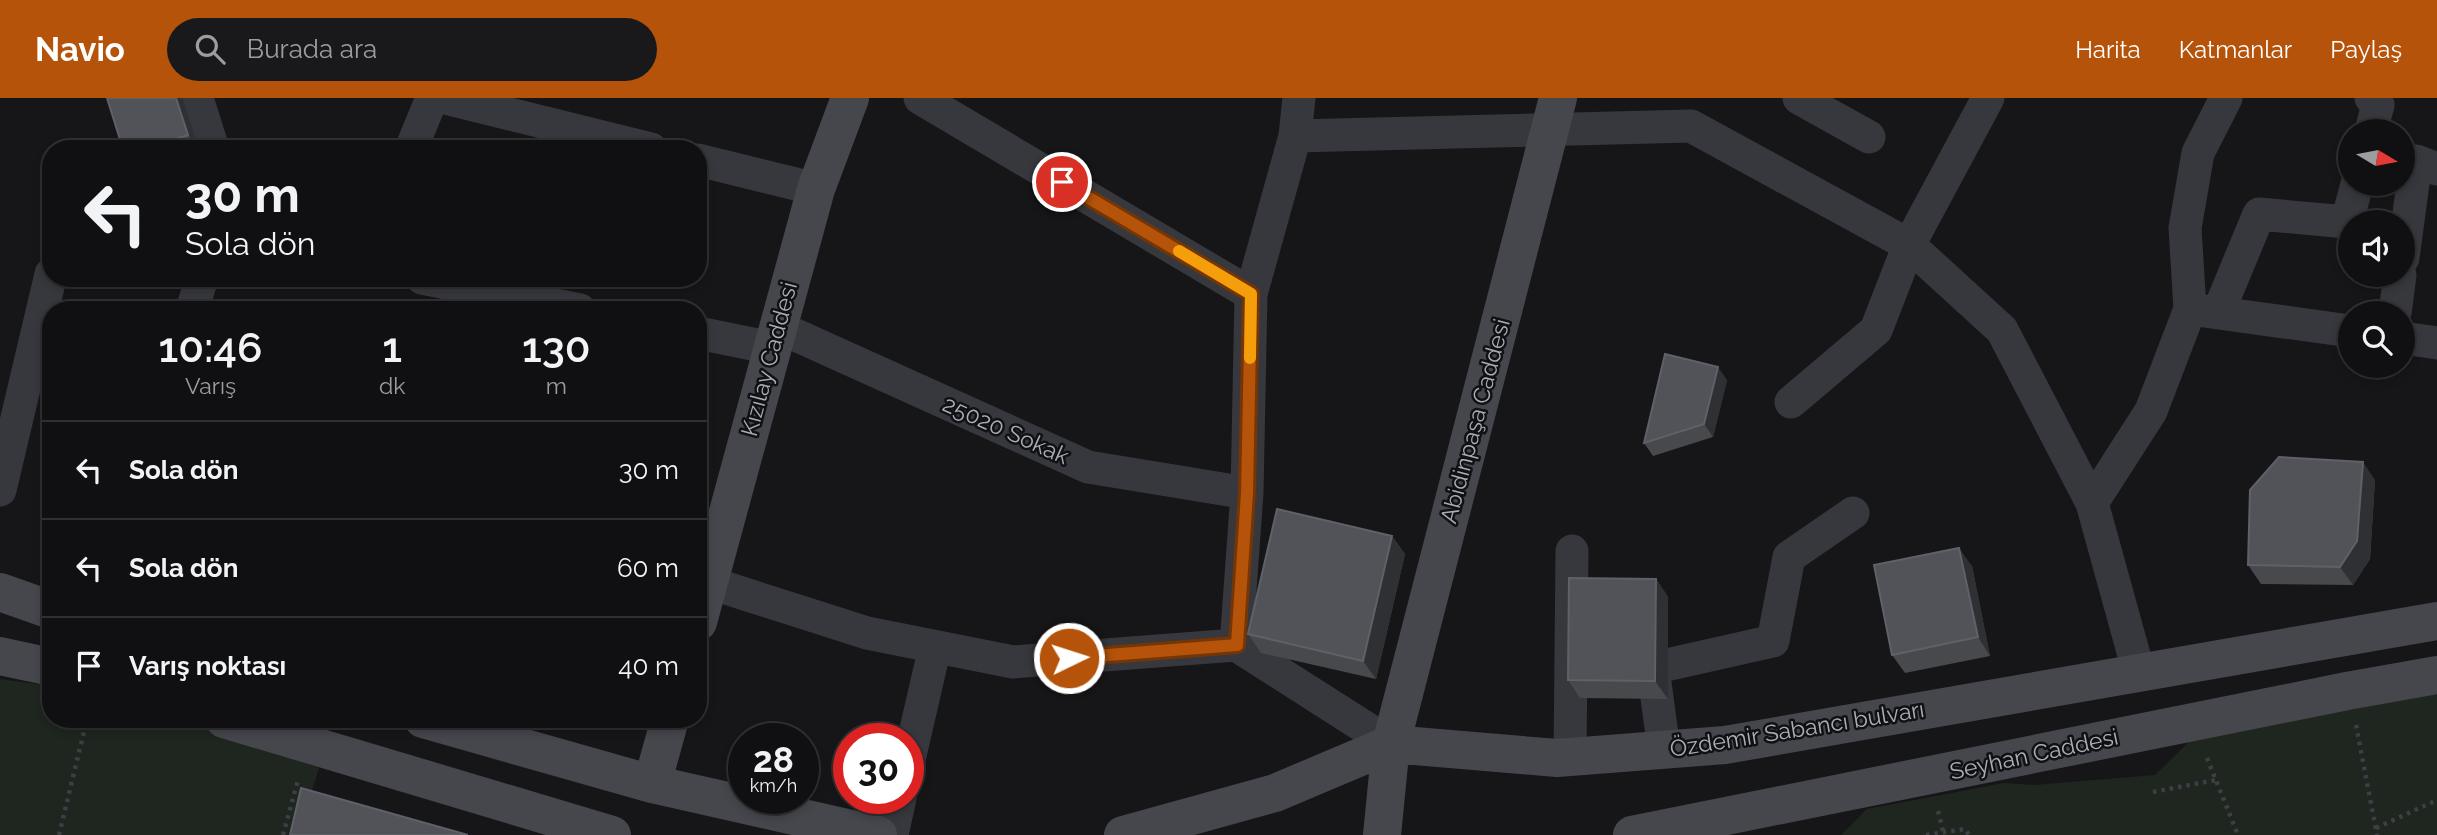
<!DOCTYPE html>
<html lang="tr">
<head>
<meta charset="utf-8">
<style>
	:root { --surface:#101012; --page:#19191b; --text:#f1f3f6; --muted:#9c9d9f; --line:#303032; --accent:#b45309 }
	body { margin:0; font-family:Raleway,sans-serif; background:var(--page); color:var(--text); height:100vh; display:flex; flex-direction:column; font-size:26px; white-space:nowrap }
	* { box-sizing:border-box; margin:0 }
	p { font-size:23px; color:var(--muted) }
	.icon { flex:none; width:38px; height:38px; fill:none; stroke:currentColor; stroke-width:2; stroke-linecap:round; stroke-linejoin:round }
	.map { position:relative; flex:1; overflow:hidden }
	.drawer { position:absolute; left:42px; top:203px; width:665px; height:427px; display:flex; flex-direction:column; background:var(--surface); border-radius:28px; box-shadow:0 4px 10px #0003,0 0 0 2px var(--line) }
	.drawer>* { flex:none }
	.top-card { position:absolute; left:42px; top:42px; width:665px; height:147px; border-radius:28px; box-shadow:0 4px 10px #0003,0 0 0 2px var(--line); background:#101012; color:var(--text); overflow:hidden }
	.needle { width:46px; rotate:100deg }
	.tools { position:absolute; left:2338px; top:21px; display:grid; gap:14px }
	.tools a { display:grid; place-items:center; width:77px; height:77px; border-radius:50%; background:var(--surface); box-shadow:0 4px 10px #0003,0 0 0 2px var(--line); font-size:35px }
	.speed { position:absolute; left:728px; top:625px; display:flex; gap:14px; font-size:35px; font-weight:700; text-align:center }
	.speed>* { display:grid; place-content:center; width:91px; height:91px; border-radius:50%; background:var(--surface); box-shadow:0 4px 10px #0003,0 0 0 2px var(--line); line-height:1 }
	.speed small { font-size:18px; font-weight:400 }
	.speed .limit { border:10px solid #d22; background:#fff; color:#111 }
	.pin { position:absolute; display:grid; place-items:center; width:60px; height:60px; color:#fff; margin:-30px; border:4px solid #fff; border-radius:50%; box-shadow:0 2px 7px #0007 }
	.me { position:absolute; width:77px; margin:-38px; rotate:86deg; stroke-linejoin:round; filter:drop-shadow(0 0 5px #0008) }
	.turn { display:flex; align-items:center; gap:24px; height:147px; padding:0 28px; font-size:32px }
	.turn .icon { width:91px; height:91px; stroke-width:2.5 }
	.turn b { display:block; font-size:49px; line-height:60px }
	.eta { display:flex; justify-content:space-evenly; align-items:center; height:119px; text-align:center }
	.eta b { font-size:42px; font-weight:600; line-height:49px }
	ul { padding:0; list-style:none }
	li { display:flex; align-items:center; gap:21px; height:98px; padding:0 28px; border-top:2px solid var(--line) }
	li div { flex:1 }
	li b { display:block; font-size:26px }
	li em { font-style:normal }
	header { display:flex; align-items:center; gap:42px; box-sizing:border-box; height:98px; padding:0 35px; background:var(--accent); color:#fff }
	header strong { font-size:33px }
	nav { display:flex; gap:38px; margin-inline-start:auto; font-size:24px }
	.search { width:490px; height:63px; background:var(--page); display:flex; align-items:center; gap:18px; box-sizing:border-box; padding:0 24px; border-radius:38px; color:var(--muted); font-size:26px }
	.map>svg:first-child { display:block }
</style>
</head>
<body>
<header>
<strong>Navio</strong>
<div class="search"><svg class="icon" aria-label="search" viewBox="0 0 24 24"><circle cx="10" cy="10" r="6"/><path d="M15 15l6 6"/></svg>Burada ara</div>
<nav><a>Harita</a><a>Katmanlar</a><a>Paylaş</a></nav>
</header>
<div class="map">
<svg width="2437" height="737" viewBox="0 0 2437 737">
	<rect width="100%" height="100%" fill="#161618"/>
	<path fill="#1e261f" d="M0 581 51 588V621H178L319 670 298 737H0Z
		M2437 596V737H1841L1867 711 2004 685 2035 687 2155 677 2198 635Z"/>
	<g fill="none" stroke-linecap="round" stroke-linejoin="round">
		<path stroke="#3d3f44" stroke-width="4.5" stroke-dasharray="3.5 5" stroke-linecap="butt" d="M2356 627 2377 737
			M2207 660 2238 737
			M2153 694 2216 682
			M1938 713 1944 737
			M2376 730 2437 702
			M59 737 87 621
			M283 737 298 682
			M1926 737 1965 731 1969 737"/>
		<path stroke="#37383d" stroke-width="33" d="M197 0 213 51
			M445 0 651 51
			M920 0 1251 196
			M1799 0 1869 39
			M2371 33 2378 7 2371 0
			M1295 38 1691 28 1909 147 2002 232 2092 405 2139 575
			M411 51 432 0
			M698 62 816 91
			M2403 160 2416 63 2437 71
			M422 180 580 212
			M2190 211 2185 130 2198 55 2226 0
			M192 212 202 180
			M2218 215 2259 116 2347 124 2357 86
			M2395 215 2400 177
			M778 229 1088 369 1247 395
			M698 235 772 250
			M2403 240 2437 245
			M1791 304 1876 232 1909 147 1988 0
			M0 392 51 176
			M2092 405 2151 313 2190 211 2350 233
			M698 481 867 535 1013 564 1236 547 1391 646
			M1236 547 1247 395 1251 196 1295 38 1299 0
			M1664 652 1653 570 1773 543 1789 459 1853 415
			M1570 659 1572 453
			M908 666 935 549
			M892 737 900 700"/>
		<path stroke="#45474d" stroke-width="38" d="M0 494 51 512
			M698 524 816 91 850 0
			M0 558 51 569
			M224 621 612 737
			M423 621 652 686 878 737
			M652 686 670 621
			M1123 737 1275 695 1391 646 1557 660 1725 647 2437 523
			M1382 737 1391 646 1558 0
			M1632 737 2347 593 2437 577"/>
	</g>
	<path fill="#47494d" d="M183 0 199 51H123Z
		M1727 282 1713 339 1653 358 1644 345Z
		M2375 382 2370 461 2353 487 2261 486 2248 467Z
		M1392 438 1405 456 1376 581 1261 555 1248 536Z
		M1972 468 1990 558 1905 575 1892 557Z
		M1656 481 1668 499V601L1580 600 1568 582Z"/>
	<path fill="#2f3033" d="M176 0H183L199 51H197L188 37Z
		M1718 269 1727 282 1713 339 1704 326Z
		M2363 364 2375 382 2370 461 2353 487 2340 469Z
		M1392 438 1405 456 1376 581 1363 563Z
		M1959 450 1972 468 1990 558 1978 539Z
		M1656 481 1668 499V601L1655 583Z"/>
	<path fill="#525359" stroke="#5f6168" stroke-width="2" d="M107 0H176L188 37 145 51H123Z
		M1665 256 1718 269 1704 326 1644 345Z
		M2279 359 2363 364 2357 443 2340 469 2248 467 2250 392Z
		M1277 411 1392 438 1363 563 1248 536Z
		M1959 450 1978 539 1892 557 1874 467Z
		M1569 480 1656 481 1655 583 1568 582Z
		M301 690 468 737H290Z"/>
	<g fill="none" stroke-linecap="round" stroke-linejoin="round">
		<defs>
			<path id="route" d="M1062 84 1251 196 1247 395 1237 547 1069 560"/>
		</defs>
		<use href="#route" stroke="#753606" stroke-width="18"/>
		<use href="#route" stroke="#b45309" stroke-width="12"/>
		<path stroke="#f59e0b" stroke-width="12" d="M1179 153 1251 196 1250 260"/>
	</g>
	<g text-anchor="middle" stroke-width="5" stroke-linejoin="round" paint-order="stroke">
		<g font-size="23" fill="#a8adb8" stroke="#111113">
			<text transform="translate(769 261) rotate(-75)" y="8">Kızılay Caddesi</text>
			<text transform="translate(1475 323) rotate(-75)" y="8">Abidinpaşa Caddesi</text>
			<text transform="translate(1006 332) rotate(24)" y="8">25020 Sokak</text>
			<text transform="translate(1797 631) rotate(-9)" y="8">Özdemir Sabancı bulvarı</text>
			<text transform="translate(2034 656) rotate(-12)" y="8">Seyhan Caddesi</text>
		</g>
	</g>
</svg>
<div class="tools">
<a><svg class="needle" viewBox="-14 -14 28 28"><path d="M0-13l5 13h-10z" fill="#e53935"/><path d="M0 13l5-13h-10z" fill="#9c9d9f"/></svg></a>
<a><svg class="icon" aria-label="sound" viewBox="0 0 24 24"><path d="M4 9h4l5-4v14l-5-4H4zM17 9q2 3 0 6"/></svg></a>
<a><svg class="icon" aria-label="search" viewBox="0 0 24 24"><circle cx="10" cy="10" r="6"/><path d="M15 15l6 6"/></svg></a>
</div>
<div class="speed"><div>28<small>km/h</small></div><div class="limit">30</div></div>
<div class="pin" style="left:1062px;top:84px;background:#d93025"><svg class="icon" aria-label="arrive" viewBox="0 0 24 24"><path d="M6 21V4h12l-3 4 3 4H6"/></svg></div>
<svg class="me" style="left:1069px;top:560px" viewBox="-20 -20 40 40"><circle r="17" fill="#b45309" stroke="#fff" stroke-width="3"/><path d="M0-11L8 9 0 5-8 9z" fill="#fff"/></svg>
<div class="top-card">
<div class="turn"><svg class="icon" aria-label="left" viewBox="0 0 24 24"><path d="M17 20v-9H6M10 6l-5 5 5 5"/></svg><div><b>30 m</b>Sola dön</div></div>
</div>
<section class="drawer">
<div class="eta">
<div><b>10:46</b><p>Varış</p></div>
<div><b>1</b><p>dk</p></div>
<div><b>130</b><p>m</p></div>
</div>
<ul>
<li><svg class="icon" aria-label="left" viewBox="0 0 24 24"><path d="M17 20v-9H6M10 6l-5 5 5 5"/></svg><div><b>Sola dön</b></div><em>30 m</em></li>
<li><svg class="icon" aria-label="left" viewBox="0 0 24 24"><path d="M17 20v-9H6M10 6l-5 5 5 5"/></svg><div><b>Sola dön</b></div><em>60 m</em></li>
<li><svg class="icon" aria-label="arrive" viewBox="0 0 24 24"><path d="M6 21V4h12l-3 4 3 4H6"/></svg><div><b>Varış noktası</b></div><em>40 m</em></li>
</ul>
</section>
</div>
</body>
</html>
